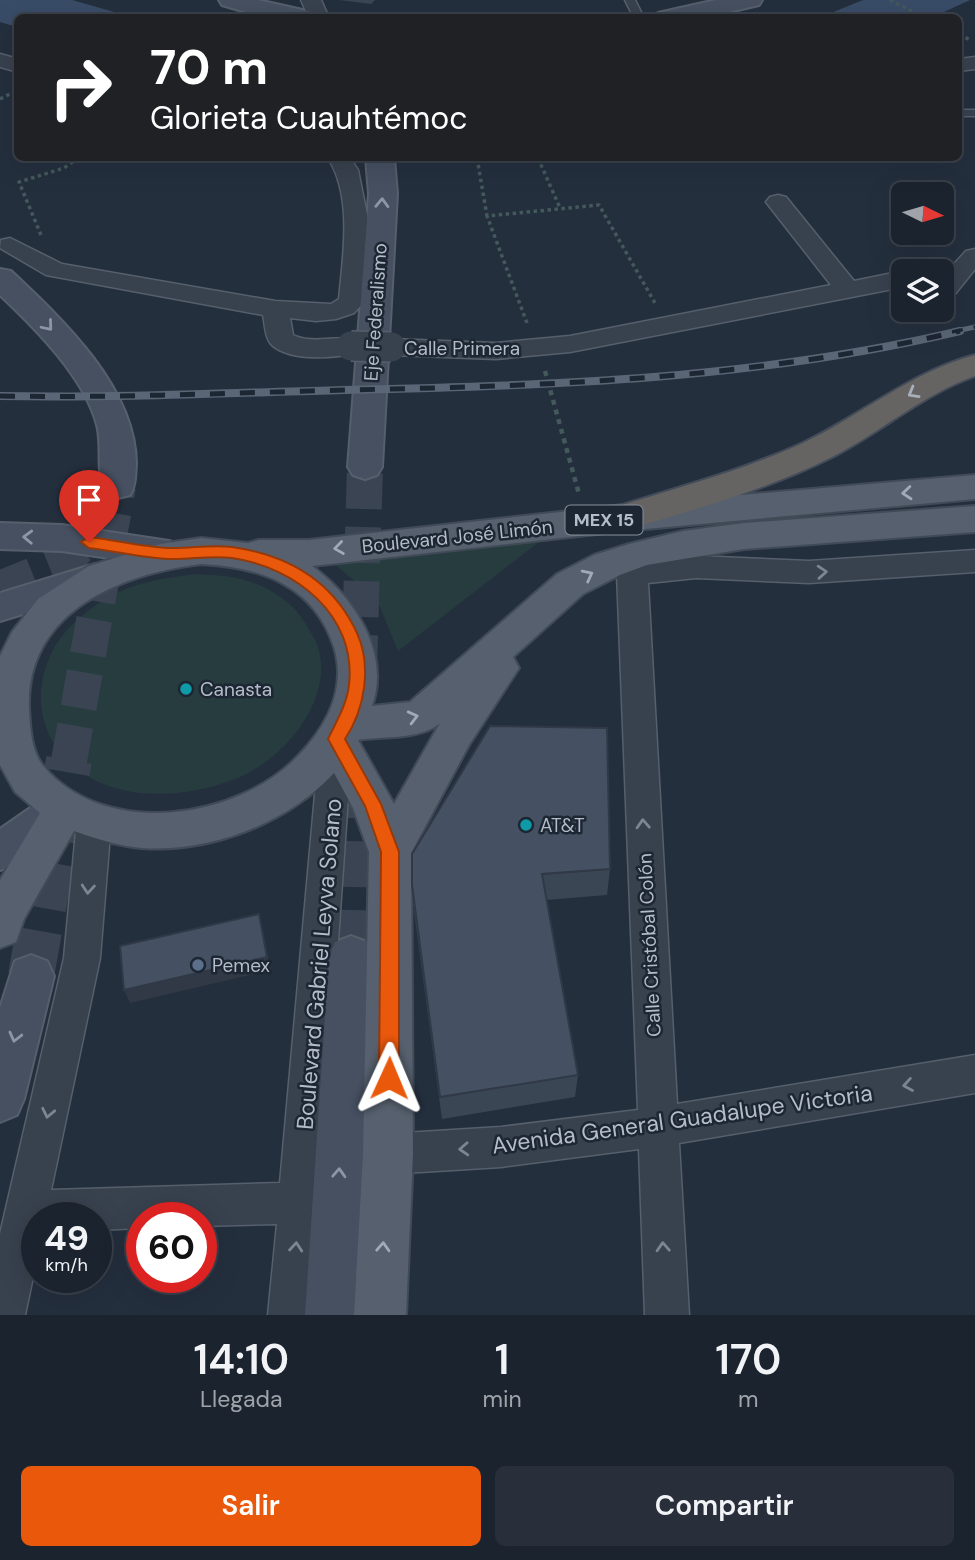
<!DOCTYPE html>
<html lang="es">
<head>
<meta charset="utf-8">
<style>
	:root { --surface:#1b232e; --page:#282f3a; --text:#f1f3f6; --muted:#a0a4aa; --line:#39404a; --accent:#ea580c }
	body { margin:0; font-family:"DM Sans",sans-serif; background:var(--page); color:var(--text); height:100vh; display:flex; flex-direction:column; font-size:26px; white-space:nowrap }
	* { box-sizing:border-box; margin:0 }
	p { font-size:23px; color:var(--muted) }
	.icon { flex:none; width:38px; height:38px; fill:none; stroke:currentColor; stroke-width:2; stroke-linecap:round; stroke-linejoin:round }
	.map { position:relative; height:1315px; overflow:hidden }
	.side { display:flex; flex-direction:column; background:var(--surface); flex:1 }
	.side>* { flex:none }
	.top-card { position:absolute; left:14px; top:14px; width:948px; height:147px; border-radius:10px; box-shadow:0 7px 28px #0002,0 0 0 2px var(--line); background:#202124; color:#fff; overflow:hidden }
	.needle { width:46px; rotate:95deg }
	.tools { position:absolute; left:891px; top:182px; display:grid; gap:14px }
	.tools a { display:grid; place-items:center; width:63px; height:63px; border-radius:10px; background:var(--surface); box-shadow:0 7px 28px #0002,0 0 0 2px var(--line); font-size:35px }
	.speed { position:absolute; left:21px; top:1202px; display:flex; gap:14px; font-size:35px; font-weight:700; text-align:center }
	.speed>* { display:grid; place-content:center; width:91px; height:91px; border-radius:50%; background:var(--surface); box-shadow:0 7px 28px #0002,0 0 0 2px var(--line); line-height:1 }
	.speed small { font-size:18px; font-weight:400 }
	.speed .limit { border:10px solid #d22; background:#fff; color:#111 }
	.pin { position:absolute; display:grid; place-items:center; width:60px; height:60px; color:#fff; margin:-72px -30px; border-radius:50% 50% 50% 0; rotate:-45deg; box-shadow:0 0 7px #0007 }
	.pin .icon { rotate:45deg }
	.me { position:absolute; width:77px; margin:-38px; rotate:1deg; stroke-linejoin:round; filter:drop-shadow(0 0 5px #0008) }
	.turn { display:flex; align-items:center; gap:24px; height:147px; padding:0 21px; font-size:32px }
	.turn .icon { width:91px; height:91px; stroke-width:2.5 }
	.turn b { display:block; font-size:49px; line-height:60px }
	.eta { display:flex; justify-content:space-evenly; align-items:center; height:119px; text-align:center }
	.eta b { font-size:42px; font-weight:600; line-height:49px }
	.cta { display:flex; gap:14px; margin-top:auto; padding:14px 21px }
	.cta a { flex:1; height:80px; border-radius:10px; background:var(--accent); color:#fff; font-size:28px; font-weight:600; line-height:80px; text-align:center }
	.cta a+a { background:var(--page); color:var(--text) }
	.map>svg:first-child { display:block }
</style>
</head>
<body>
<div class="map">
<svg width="975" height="1315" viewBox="0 0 975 1315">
	<rect width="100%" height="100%" fill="#242f3e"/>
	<path fill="#263c3f" d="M552 532 398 651 377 600 327 558Z
		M195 574C208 575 223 575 237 578 265 584 295 602 308 628 311 634 316 640 318 647 334 700 285 757 240 777 198 795 143 801 101 783 49 761 27 708 50 656 60 632 86 610 109 597 135 582 165 578 195 574Z"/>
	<path fill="#394c67" d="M0 0H72L132 17 18 18 17 27 0 22Z
		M863 0H970L933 17H821Z"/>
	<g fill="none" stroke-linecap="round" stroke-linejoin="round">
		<path stroke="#3a4453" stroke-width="36" stroke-dasharray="36 18" stroke-linecap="butt" d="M0 589 61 564 109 517
			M359 671 365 467
			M69 761 118 486"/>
		<path stroke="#3a4453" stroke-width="46" stroke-dasharray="46 23" stroke-linecap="butt" d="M351 956 356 762
			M31 976 69 760"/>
		<defs>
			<path id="service" d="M625 0H635L644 18H634Z
				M959 110H975V116H959Z"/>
			<path id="minor" d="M301 0H321L329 18H309Z
				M0 54 18 59V72L0 67Z
				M975 57V69L959 71V59Z
				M328 158H350L358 170 370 230 364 302 354 313 336 319 316 321 290 318 293 335C314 345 338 334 360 340L364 346 360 352C337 358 293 362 273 346 265 340 265 324 263 315L46 275 0 248 1 240 10 238 62 264 275 301 331 304 339 299C343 256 353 197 328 158Z
				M778 195 786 197 854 281 903 271V287L570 352 496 359 391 355 382 353 378 347 382 341 391 339 496 343 570 336 831 285 766 202 770 197Z
				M975 249V269L951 299 942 302V277L966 251Z
				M975 550V572L809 583 696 578 648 583 677 1104 975 1055V1093L679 1143 689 1315H645L639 1149 501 1167 388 1174 374 1168 368 1154 374 1140 388 1134 501 1127 638 1110 617 574 621 566 696 556 809 561Z
				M336 726 348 730 352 739 312 1315H268L277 1224 201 1226V1218H142V1228L96 1230V1218H37V1258L25 1315H0V1234L64 958 77 821 82 811 94 806 106 811 111 821 100 958 51 1190 280 1183 320 739 324 730Z"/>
			<path id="secondary" d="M219 0H258L316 13 319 18H266L222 5Z
				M716 0H762L759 5 703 18H655L658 13Z
				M366 158H394L397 194 382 467 377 475 365 479 353 475 348 467 369 194Z
				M0 269 11 271C62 319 136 388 136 464 135 476 136 484 130 495L118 498 106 495C95 476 103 447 97 425 85 378 35 328 0 295Z
				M0 523 62 525 169 541 182 545 187 554 182 563 169 567 62 551 0 549Z
				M95 564 108 568 113 578 108 588 0 621V593Z
				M64 789 79 795 85 807C73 830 25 862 0 870V829L49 795Z
				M351 936 367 942 373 956 357 1315H305L329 956 335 942Z
				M31 955 47 961 54 976 24 1099 17 1115 0 1122V1008L15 961Z"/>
			<path id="primary" d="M975 475V499L623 531 312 566C353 596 391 652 372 706L410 702 557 574 594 555 629 544 683 531 744 523 975 506V532L744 549 647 565 620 575 583 594 513 657 519 668 469 745 411 853 413 1154 406 1315H354L363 1154 369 852 353 808 334 773C288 823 210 853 142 848 119 846 96 839 74 831L24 919 16 942 0 948V880L40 813 15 792 0 765V656L12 632 38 599 89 566 160 544 201 538 248 543 259 540H309L623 505ZM201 564C261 567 314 585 334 647 347 689 326 727 298 756 238 819 107 839 45 768 31 753 30 727 29 708 26 611 121 574 201 564ZM440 723 394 804 358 740C382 736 421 740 440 723Z"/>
			<path id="trunk" d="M975 355V376C923 394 880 433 830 458 766 490 692 510 623 531L610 527 605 518 610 509C675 488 742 471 803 443 862 415 911 372 975 355Z"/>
		</defs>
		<use href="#service" stroke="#565f6c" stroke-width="3"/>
		<use href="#minor" stroke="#565f6c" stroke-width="3"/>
		<use href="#secondary" stroke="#565f6c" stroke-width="4"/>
		<use href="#primary" stroke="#414a57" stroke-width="4"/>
		<use href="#trunk" stroke="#434c59" stroke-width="4"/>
		<path stroke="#44595c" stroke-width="3.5" stroke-dasharray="3.5 3.5" stroke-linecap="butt" d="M890 0 925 18
			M959 35 971 40
			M0 99 18 90
			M477 158 487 216
			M538 158 560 208
			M41 235 19 182 64 168 78 158
			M527 323 487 216 599 205 655 303"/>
		<path stroke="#44595c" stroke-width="4.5" stroke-dasharray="5 5" stroke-linecap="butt" d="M545 371 579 494"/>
		<use href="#service" fill="#38414e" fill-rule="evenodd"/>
		<use href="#minor" fill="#38414e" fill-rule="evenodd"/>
		<use href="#secondary" fill="#465061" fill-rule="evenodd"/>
		<use href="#primary" fill="#56606e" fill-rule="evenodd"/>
		<use href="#trunk" fill="#656462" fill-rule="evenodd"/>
		<defs>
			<path id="rail-far1" d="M952 332 975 327"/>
			<path id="rail" d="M0 396C115 398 229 393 344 390 551 386 757 379 960 331"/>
		</defs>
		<use href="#rail-far1" stroke="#5a6575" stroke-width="5"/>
		<use href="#rail" stroke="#5a6575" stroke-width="8"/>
		<use href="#rail-far1" stroke="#1d2633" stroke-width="3.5" stroke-dasharray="11" stroke-linecap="butt"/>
		<use href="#rail" stroke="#1d2633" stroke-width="5" stroke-dasharray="15" stroke-linecap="butt"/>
		<defs>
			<path id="minor-bridge" d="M351 346 391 347"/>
		</defs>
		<use href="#minor-bridge" stroke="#565f6c" stroke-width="32" stroke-linecap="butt"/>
		<use href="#minor-bridge" stroke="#38414e" stroke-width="29"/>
	</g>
	<path fill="#3b4654" d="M339 0H375L371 4Z
		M610 869 607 895 546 900 578 1075 575 1097 442 1119 414 911 412 885Z"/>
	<path fill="#303945" d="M259 914 271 970 130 1003 124 990Z"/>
	<path fill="#455162" stroke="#303945" stroke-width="2" d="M490 726 607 728 610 869 542 874 578 1075 440 1097 412 885V854Z
		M259 914 267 957 124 990 120 946Z"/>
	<defs><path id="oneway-chevron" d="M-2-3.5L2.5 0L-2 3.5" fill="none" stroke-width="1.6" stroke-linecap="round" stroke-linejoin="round" transform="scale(1.75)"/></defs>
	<g stroke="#8e96a5">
		<use href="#oneway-chevron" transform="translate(382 203) rotate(-88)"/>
		<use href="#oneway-chevron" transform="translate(48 326) rotate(50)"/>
		<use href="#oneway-chevron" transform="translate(28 537) rotate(-178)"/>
		<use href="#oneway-chevron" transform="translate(15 1037) rotate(104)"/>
		<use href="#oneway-chevron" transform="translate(339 1173) rotate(-87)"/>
	</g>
	<use stroke="#a8afba" href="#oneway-chevron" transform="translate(913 393) rotate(150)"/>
	<g stroke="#a1aab7">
		<use href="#oneway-chevron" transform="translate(907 493) rotate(175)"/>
		<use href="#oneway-chevron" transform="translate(339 548) rotate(172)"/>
		<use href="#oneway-chevron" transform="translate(588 575) rotate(-27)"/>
		<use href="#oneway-chevron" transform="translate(413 717) rotate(-14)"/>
		<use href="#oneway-chevron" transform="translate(383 1247) rotate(-87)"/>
	</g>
	<g stroke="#7c8592">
		<use href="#oneway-chevron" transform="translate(822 572) rotate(-4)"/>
		<use href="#oneway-chevron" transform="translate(643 824) rotate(-93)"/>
		<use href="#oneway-chevron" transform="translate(88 889) rotate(95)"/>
		<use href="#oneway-chevron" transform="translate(908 1085) rotate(170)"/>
		<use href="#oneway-chevron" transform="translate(48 1113) rotate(102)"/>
		<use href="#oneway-chevron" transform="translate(464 1149) rotate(177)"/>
		<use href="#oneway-chevron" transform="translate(296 1247) rotate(-85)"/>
		<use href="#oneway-chevron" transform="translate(663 1247) rotate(-93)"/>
	</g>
	<path fill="#ea580c" stroke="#983908" stroke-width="2" d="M89 537C115 540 142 547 168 548 189 549 210 544 232 547 288 555 333 581 357 633 372 666 365 709 345 739L381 804 399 852V1078L396 1085 389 1088 382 1085 379 1078 381 852 365 806 328 739C336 722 347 704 349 685 357 615 295 567 232 558 210 555 189 560 168 559 142 558 115 551 89 548L81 542Z"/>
	<g fill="#0f9aa8" stroke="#1d2633" stroke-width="2.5">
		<circle cx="186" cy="689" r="7"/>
		<circle cx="526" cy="825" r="7"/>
	</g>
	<circle fill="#5c6f8a" stroke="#1d2633" stroke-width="2.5" cx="198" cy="965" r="7"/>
	<g text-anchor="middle" stroke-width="5" stroke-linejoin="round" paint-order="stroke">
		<rect fill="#1d2633" stroke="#878f9c" stroke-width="2" x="565.5" y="505.5" width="77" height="29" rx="5"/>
		<g font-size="18" font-weight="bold" fill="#b4bcc9">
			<text x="604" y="526">MEX 15</text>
		</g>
		<g font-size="19" fill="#b4bcc9" stroke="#1d2633">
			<text transform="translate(375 312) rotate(-86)" y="7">Eje Federalismo</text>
			<text x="462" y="355">Calle Primera</text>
			<text transform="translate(457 536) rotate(-6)" y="7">Boulevard José Limón</text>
			<text transform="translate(649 945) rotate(-93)" y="7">Calle Cristóbal Colón</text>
		</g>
		<g font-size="19" fill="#b4bcc9" stroke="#1d2633" text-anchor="start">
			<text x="200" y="696">Canasta</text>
			<text x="540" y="832">AT&amp;T</text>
			<text x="212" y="972">Pemex</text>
		</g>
		<g font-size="23" fill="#b4bcc9" stroke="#1d2633">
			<text transform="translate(319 964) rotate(-85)" y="8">Boulevard Gabriel Leyva Solano</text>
			<text transform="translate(682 1119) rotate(-8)" y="8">Avenida General Guadalupe Victoria</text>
		</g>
	</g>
</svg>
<div class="tools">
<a><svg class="needle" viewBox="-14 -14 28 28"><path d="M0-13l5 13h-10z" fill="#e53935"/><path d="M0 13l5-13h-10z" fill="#a0a4aa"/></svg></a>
<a><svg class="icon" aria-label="layers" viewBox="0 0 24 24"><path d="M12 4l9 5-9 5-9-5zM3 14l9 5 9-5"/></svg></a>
</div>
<div class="speed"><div>49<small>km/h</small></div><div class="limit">60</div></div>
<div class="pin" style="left:89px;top:542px;background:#d93025"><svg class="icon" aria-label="arrive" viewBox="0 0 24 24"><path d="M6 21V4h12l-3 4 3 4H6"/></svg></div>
<svg class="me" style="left:389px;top:1078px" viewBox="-20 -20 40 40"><path d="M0-17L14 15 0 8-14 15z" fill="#ea580c" stroke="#fff" stroke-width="4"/></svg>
<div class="top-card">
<div class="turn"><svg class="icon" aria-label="right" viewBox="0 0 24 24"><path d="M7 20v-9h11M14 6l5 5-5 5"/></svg><div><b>70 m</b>Glorieta Cuauhtémoc</div></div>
</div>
</div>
<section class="side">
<div class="eta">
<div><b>14:10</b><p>Llegada</p></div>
<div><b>1</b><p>min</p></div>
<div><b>170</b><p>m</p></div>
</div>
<div class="cta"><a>Salir</a><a>Compartir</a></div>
</section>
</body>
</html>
